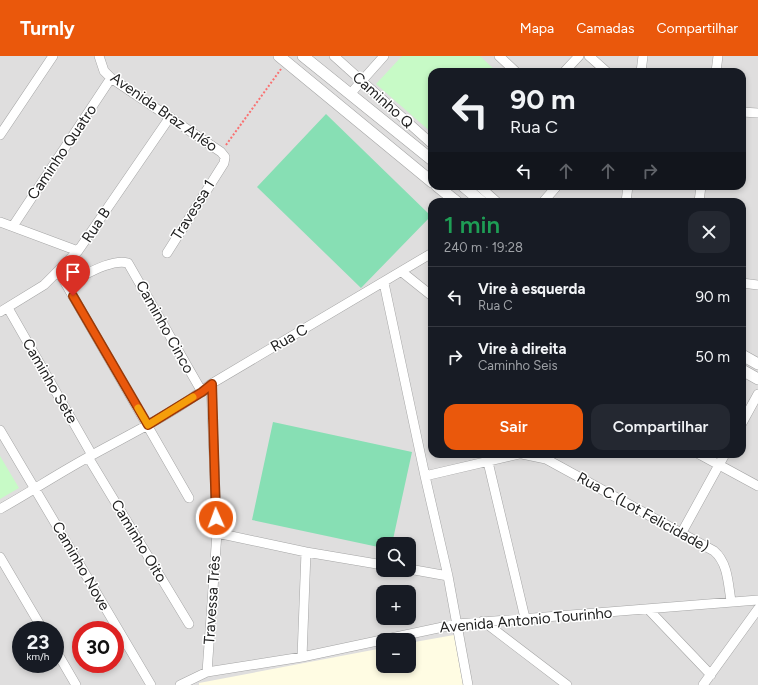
<!DOCTYPE html>
<html lang="pt">
<head>
<meta charset="utf-8">
<style>
	:root { --surface:#171b24; --page:#242831; --text:#f1f3f6; --muted:#9ea1a6; --line:#363941; --accent:#ea580c }
	body { margin:0; font-family:Figtree,sans-serif; background:var(--page); color:var(--text); height:100vh; display:flex; flex-direction:column; font-size:15px; white-space:nowrap }
	* { box-sizing:border-box; margin:0 }
	p { font-size:13px; color:var(--muted) }
	.icon { flex:none; width:22px; height:22px; fill:none; stroke:currentColor; stroke-width:2; stroke-linecap:round; stroke-linejoin:round }
	.map { position:relative; flex:1; overflow:hidden }
	.sheet { position:absolute; left:428px; top:142px; width:318px; height:260px; display:flex; flex-direction:column; background:var(--surface); border-radius:12px; box-shadow:0 2px 6px #0003 }
	.sheet>* { flex:none }
	.hud { position:absolute; left:428px; top:12px; width:318px; height:122px; border-radius:12px; box-shadow:0 2px 6px #0003; background:#171b24; color:var(--text); overflow:hidden }
	.tools { position:absolute; left:376px; top:481px; display:grid; gap:8px }
	.tools a { display:grid; place-items:center; width:40px; height:40px; border-radius:8px; background:var(--surface); box-shadow:0 2px 6px #0003; font-size:20px }
	.speed { position:absolute; left:12px; top:565px; display:flex; gap:8px; font-size:20px; font-weight:700; text-align:center }
	.speed>* { display:grid; place-content:center; width:52px; height:52px; border-radius:50%; background:var(--surface); box-shadow:0 2px 6px #0003; line-height:1 }
	.speed small { font-size:10px; font-weight:400 }
	.speed .limit { border:6px solid #d22; background:#fff; color:#111 }
	.pin { position:absolute; display:grid; place-items:center; width:34px; height:34px; color:#fff; margin:-41px -17px; border-radius:50% 50% 50% 0; rotate:-45deg; box-shadow:0 0 4px #0007 }
	.pin .icon { rotate:45deg }
	.me { position:absolute; width:44px; margin:-22px; rotate:358deg; stroke-linejoin:round; filter:drop-shadow(0 0 3px #0008) }
	.turn { display:flex; align-items:center; gap:14px; height:84px; padding:0 16px; font-size:18px }
	.turn .icon { width:52px; height:52px; stroke-width:2.5 }
	.turn b { display:block; font-size:28px; line-height:34px }
	.lanes { display:flex; align-items:center; height:38px; padding:0 16px; background:#0003; justify-content:center; gap:20px; direction:ltr }
	.lanes .off { opacity:.35 }
	.round { display:grid; place-items:center; flex:none; width:42px; height:42px; border-radius:12px; background:var(--page) }
	.overview { display:flex; align-items:center; justify-content:space-between; height:68px; padding:0 16px }
	h1 { font-size:24px; font-weight:600; line-height:30px; color:#1e9e55 }
	.button { display:flex; gap:8px; margin-top:auto; padding:8px 16px }
	.button a { flex:1; height:46px; border-radius:12px; background:var(--accent); color:#fff; font-size:16px; font-weight:600; line-height:46px; text-align:center }
	.button a+a { background:var(--page); color:var(--text) }
	ul { padding:0; list-style:none }
	li { display:flex; align-items:center; gap:12px; height:60px; padding:0 16px; border-top:1px solid var(--line) }
	li div { flex:1 }
	li b { display:block; font-size:15px }
	li em { font-style:normal }
	header { display:flex; align-items:center; gap:24px; box-sizing:border-box; height:56px; padding:0 20px; background:var(--accent); color:#fff }
	header strong { font-size:19px }
	nav { display:flex; gap:22px; margin-inline-start:auto; font-size:14px }
	.map>svg:first-child { display:block }
</style>
</head>
<body>
<header>
<strong>Turnly</strong>
<nav><a>Mapa</a><a>Camadas</a><a>Compartilhar</a></nav>
</header>
<div class="map">
<svg width="758" height="629" viewBox="0 0 758 629">
	<rect width="100%" height="100%" fill="#f1ede8"/>
	<path fill="#dfdede" fill-rule="evenodd" d="M0 0H758V629H0ZM432 16H742V130H432ZM432 146H742V398H432ZM383 488H409V514H383ZM383 536H409V562H383ZM21 574H55V608H21ZM81 574H115V608H81ZM383 584H409V610H383Z"/>
	<path fill="#fffce3" d="M454 579 463 629H199V627L383 592V610H409V587Z"/>
	<path fill="#c7fac6" d="M402 0H480L497 16H432V77L376 28Z
		M0 400 19 432 0 443Z"/>
	<path fill="#87dfb4" d="M326 58 431 160 361 232 257 131Z
		M273 366 412 396 392 488H383V492L252 464Z"/>
	<g fill="none" stroke-linecap="round" stroke-linejoin="round">
		<defs>
			<path id="minor" d="M99 0 104 15 111 22 221 96 225 101 224 107 167 197
				M334 0 432 88
				M499 0 516 16
				M589 0 607 16
				M564 16 579 0
				M641 16 643 0
				M716 16 718 0
				M351 37 384 0
				M742 56 758 57
				M0 79 53 0
				M479 130 497 146
				M543 146 557 130
				M626 146 628 130
				M699 146 701 130
				M0 166 78 195
				M13 170 111 22
				M59 216 189 442
				M402 216 432 240
				M384 227 425 420 448 520 468 629
				M742 227 758 229
				M66 228C82 221 111 202 128 207L202 336
				M8 252 92 399
				M0 256 44 229 78 195 170 61
				M742 367 758 338
				M0 374 151 629
				M522 398 546 403 714 495C728 507 728 527 731 545
				M699 398 758 430
				M88 401 189 568
				M488 406 525 562
				M425 420 519 398
				M0 453C32 435 62 415 94 398 134 376 176 356 211 328L432 197
				M217 477 306 496 383 509
				M681 478 725 398
				M0 501 43 574
				M409 513 448 520
				M648 553 711 619
				M483 565 567 629
				M55 593 76 629
				M302 601 306 496
				M207 616 217 477 211 328
				M180 629 207 616 302 601 457 568 758 544
				M703 629 758 553"/>
			<path id="tertiary" d="M279 0 432 126
				M303 0 432 104
				M437 130 457 146
				M463 130 482 146
				M742 299 758 308
				M742 314 758 323"/>
		</defs>
		<use href="#minor" stroke="#a5a5a5" stroke-width="10"/>
		<use href="#tertiary" stroke="#a5a5a5" stroke-width="12"/>
		<path stroke="#f97171" stroke-width="2" stroke-dasharray="2 2" stroke-linecap="butt" d="M226 89 281 13"/>
		<use href="#minor" stroke="#fff" stroke-width="9"/>
		<use href="#tertiary" stroke="#fff" stroke-width="11"/>
	</g>
	<g fill="none" stroke-linecap="round" stroke-linejoin="round">
		<defs>
			<path id="route" d="M73 240 148 369 202 336 212 328 216 462"/>
		</defs>
		<use href="#route" stroke="#983908" stroke-width="10"/>
		<use href="#route" stroke="#ea580c" stroke-width="7"/>
		<path stroke="#f59e0b" stroke-width="7" d="M138 352 148 369 193 341"/>
	</g>
	<g text-anchor="middle" stroke-width="3" stroke-linejoin="round" paint-order="stroke">
		<g font-size="15" fill="#212121" stroke="#fff">
			<text transform="translate(383 44) rotate(42)" y="5">Caminho Q</text>
			<text transform="translate(164 56) rotate(35)" y="5">Avenida Braz Arléo</text>
			<text transform="translate(62 96) rotate(-56)" y="5">Caminho Quatro</text>
			<text transform="translate(193 154) rotate(-58)" y="5">Travessa 1</text>
			<text transform="translate(96 169) rotate(-56)" y="5">Rua B</text>
			<text transform="translate(165 271) rotate(61)" y="5">Caminho Cinco</text>
			<text transform="translate(289 282) rotate(-30)" y="5">Rua C</text>
			<text transform="translate(50 325) rotate(60)" y="5">Caminho Sete</text>
			<text transform="translate(643 456) rotate(29)" y="5">Rua C (Lot Felicidade)</text>
			<text transform="translate(139 485) rotate(59)" y="5">Caminho Oito</text>
			<text transform="translate(81 510) rotate(60)" y="5">Caminho Nove</text>
			<text transform="translate(212 544) rotate(-86)" y="5">Travessa Três</text>
			<text transform="translate(526 564) rotate(-5)" y="5">Avenida Antonio Tourinho</text>
		</g>
	</g>
</svg>
<div class="tools">
<a><svg class="icon" aria-label="search" viewBox="0 0 24 24"><circle cx="10" cy="10" r="6"/><path d="M15 15l6 6"/></svg></a>
<a>+</a>
<a>−</a>
</div>
<div class="speed"><div>23<small>km/h</small></div><div class="limit">30</div></div>
<div class="pin" style="left:73px;top:240px;background:#d93025"><svg class="icon" aria-label="arrive" viewBox="0 0 24 24"><path d="M6 21V4h12l-3 4 3 4H6"/></svg></div>
<svg class="me" style="left:216px;top:462px" viewBox="-20 -20 40 40"><circle r="17" fill="#ea580c" stroke="#fff" stroke-width="3"/><path d="M0-11L8 9 0 5-8 9z" fill="#fff"/></svg>
<div class="hud">
<div class="turn"><svg class="icon" aria-label="left" viewBox="0 0 24 24"><path d="M17 20v-9H6M10 6l-5 5 5 5"/></svg><div><b>90 m</b>Rua C</div></div>
<div class="lanes"><svg class="icon" aria-label="left" viewBox="0 0 24 24"><path d="M17 20v-9H6M10 6l-5 5 5 5"/></svg><svg class="icon off" aria-label="ahead" viewBox="0 0 24 24"><path d="M12 20V5M6 11l6-6 6 6"/></svg><svg class="icon off" aria-label="ahead" viewBox="0 0 24 24"><path d="M12 20V5M6 11l6-6 6 6"/></svg><svg class="icon off" aria-label="right" viewBox="0 0 24 24"><path d="M7 20v-9h11M14 6l5 5-5 5"/></svg></div>
</div>
<section class="sheet">
<div class="overview"><div><h1>1 min</h1><p>240 m · 19:28</p></div><a class="round"><svg class="icon" aria-label="close" viewBox="0 0 24 24"><path d="M6 6l12 12M18 6L6 18"/></svg></a></div>
<ul>
<li><svg class="icon" aria-label="left" viewBox="0 0 24 24"><path d="M17 20v-9H6M10 6l-5 5 5 5"/></svg><div><b>Vire à esquerda</b><p>Rua C</p></div><em>90 m</em></li>
<li><svg class="icon" aria-label="right" viewBox="0 0 24 24"><path d="M7 20v-9h11M14 6l5 5-5 5"/></svg><div><b>Vire à direita</b><p>Caminho Seis</p></div><em>50 m</em></li>
</ul>
<div class="button"><a>Sair</a><a>Compartilhar</a></div>
</section>
</div>
</body>
</html>
